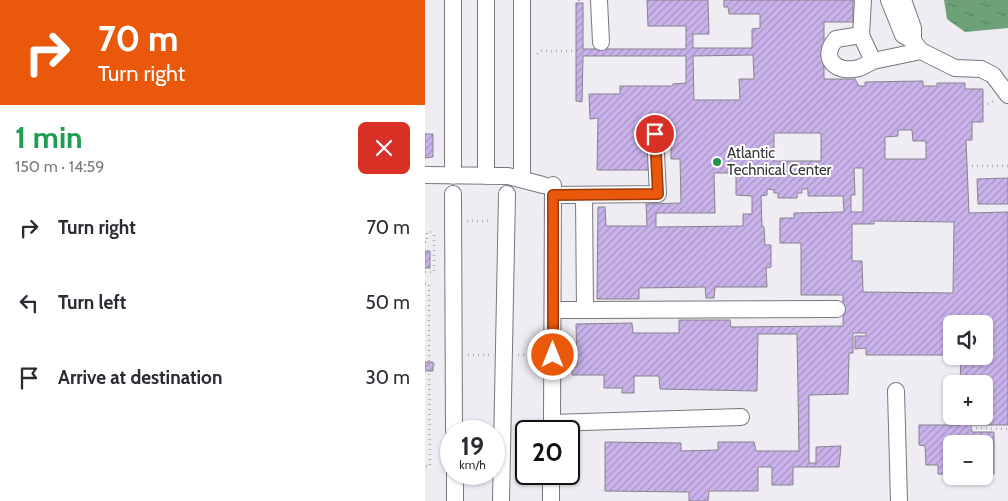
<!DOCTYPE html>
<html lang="en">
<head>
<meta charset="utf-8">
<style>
	:root { --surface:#fff; --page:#f2f2f3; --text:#2b2b33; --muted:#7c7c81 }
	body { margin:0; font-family:Cabin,sans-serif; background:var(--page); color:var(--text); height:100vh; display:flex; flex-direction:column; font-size:19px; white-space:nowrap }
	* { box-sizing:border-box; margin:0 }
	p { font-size:16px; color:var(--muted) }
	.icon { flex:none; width:28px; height:28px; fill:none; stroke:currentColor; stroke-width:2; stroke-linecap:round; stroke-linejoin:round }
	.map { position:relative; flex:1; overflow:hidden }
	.panel { display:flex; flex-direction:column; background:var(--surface); width:425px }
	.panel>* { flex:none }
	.hud { background:#ea580c; color:#fff; overflow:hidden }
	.tools { position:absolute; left:518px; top:315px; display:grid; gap:10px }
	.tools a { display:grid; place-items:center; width:50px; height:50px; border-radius:8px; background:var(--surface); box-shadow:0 1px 4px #0004; font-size:25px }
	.speed { position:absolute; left:15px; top:420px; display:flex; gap:10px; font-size:25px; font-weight:700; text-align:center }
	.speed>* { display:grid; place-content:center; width:65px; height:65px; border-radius:50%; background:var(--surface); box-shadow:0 1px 4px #0004; line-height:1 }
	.speed small { font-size:12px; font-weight:400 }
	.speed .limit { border:2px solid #111; border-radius:8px; background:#fff; color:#111 }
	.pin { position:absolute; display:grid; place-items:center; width:42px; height:42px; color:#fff; margin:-21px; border:2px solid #fff; border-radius:50%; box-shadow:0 1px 5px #0007 }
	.me { position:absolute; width:55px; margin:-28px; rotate:0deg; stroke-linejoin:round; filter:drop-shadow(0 0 4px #0008) }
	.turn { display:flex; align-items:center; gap:18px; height:105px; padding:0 15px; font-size:22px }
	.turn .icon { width:65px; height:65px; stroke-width:2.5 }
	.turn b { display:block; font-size:35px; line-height:42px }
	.round { display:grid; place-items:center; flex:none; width:52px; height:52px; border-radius:8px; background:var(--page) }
	.overview { display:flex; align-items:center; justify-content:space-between; height:85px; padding:0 15px }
	h1 { font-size:30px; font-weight:700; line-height:38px; color:#1e9e55 }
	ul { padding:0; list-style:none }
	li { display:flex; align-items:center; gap:15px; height:75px; padding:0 15px }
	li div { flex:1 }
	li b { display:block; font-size:19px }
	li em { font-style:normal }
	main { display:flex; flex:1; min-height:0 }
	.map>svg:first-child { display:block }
</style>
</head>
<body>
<main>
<section class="panel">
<div class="hud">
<div class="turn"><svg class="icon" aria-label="right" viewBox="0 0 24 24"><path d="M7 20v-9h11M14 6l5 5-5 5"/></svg><div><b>70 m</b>Turn right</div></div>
</div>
<div class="overview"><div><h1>1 min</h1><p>150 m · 14:59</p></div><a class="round" style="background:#d93025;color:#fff"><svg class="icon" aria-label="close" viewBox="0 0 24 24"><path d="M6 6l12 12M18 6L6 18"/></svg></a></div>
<ul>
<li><svg class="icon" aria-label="right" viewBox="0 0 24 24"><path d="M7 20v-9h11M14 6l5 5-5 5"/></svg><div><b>Turn right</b></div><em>70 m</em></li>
<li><svg class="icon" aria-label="left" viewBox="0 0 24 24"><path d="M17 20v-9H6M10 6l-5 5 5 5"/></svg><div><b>Turn left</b></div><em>50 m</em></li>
<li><svg class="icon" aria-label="arrive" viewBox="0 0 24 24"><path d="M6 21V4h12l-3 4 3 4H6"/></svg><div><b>Arrive at destination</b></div><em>30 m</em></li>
</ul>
</section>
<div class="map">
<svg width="583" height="501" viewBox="0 0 583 501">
	<defs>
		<pattern id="water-ripples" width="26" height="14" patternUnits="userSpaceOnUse" patternTransform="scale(1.25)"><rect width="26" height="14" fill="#6da279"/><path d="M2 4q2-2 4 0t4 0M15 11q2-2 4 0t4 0" fill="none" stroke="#5a8564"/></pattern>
		<pattern id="building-hatch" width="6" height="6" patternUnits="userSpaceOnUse" patternTransform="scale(1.25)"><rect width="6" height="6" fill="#cab3ec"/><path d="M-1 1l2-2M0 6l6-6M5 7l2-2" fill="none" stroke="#a592c0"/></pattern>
	</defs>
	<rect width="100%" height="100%" fill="#efecf4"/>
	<path fill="url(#water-ripples)" d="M519 0H583V28L540 32 522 19Z"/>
	<path fill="url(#building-hatch)" stroke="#86838a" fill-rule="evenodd" d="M222 0H283L284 34H268V48H327V29L335 28V14H304L303 7H299V0H428V22H399V79H430L434 86H440V82L498 81V86H512V83H540V89H558V122H547V140H541L544 213 583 212V425H546L547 432H569V474H566L565 478H561V474H559V444H526V474H513V465H501L500 446 494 445V425H535V416H559V384H535L536 356H559V324H526V355H441V348L430 349V336H441V333H428V353H424L423 394 384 395V463H391V447L416 446 414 467H368V485H347V467H333V491H284L283 501H264V492L180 491V442L256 443V451L293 450V442H329L331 451H374L372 334H333L332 391 235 389 234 376H209V393H197V388H179V375H147V367H152L151 324 207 323 208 333H254V320H305L306 327 418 326V295H376V243H355V218H369V213L419 212 418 196H383V189H377V193H372V198H353V193H349V190L342 189V195L336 196 337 226 339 227 340 245H346V267L341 268 342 287H290L289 298H281L280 287 214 288V299H172L173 207H180L181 226H222L221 204 256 203 255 159H246V139H242V127L215 128V138H226V170H172L173 118 165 119 164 94H195V86H247L248 84 261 83V56H158L157 102 151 101V3H158V49H261V26H223ZM328 55 329 79H314L315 100H269L268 56ZM473 130H487L488 141H501V159H460V137L473 136ZM349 133H396V161H349ZM429 168H438V212H426V195H430ZM289 173H311V195L327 196V214H318V226L231 227V213H290ZM449 221 529 222 528 293 438 292 437 261H427V224H449Z
		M0 134H8V157L0 158Z
		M583 178V204H553L552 179Z
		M0 251H5V268H0Z
		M0 362H8V371H0Z"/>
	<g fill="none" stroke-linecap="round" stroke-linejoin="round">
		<defs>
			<path id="minor" d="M28 0V176
				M97 0V178
				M174 0 176 42
				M438 0 436 35 448 61 496 51
				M464 0 478 35 488 41 496 51 530 68 556 69 568 75 583 95
				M478 0 488 28V41
				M436 35 411 39C394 59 412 74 434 68 439 66 444 63 448 61
				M0 175 83 176 118 185
				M61 176V0
				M128 185 127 423 316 417
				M28 194 29 431
				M128 195 233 194 230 134
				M159 195 160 310 412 309
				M128 310H160
				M471 391 474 501
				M30 474V501
				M76 501 82 194
				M126 501V474"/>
		</defs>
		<use href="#minor" stroke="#79767d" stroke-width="18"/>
		<path stroke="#b1afb5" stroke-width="2.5" stroke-dasharray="1 4" stroke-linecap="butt" d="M154 0V3
			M112 54 116 51H151
			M558 106 569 101
			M542 166H583
			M42 221H66
			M0 242H2V232H9
			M0 272H9V232
			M0 284H4V365H0
			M43 355H65
			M93 355H112
			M546 428 583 429
			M1 466H5L4 365 14 364"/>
		<use href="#minor" stroke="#fff" stroke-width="16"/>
	</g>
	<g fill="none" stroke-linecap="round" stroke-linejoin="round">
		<defs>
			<path id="route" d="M128 355V195L233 194 230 134"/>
		</defs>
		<use href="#route" stroke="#983908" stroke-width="12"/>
		<use href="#route" stroke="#ea580c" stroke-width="9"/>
	</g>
	<circle fill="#22924b" stroke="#fff" stroke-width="2" cx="292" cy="162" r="5"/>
	<g text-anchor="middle" stroke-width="4" stroke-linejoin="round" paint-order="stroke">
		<g font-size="15" fill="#363538" stroke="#fff" text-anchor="start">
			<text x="302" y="158">Atlantic<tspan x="302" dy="17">Technical Center</tspan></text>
		</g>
	</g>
</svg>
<div class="tools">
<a><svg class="icon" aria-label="sound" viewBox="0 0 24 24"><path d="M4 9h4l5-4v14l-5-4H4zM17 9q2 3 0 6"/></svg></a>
<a>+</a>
<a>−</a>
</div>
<div class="speed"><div>19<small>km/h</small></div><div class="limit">20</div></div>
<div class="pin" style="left:230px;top:134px;background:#d93025"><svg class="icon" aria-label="arrive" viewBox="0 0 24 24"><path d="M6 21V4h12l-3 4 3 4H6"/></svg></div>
<svg class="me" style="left:128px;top:355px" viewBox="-20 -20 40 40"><circle r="17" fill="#ea580c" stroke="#fff" stroke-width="3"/><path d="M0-11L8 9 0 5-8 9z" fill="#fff"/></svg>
</div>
</main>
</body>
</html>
